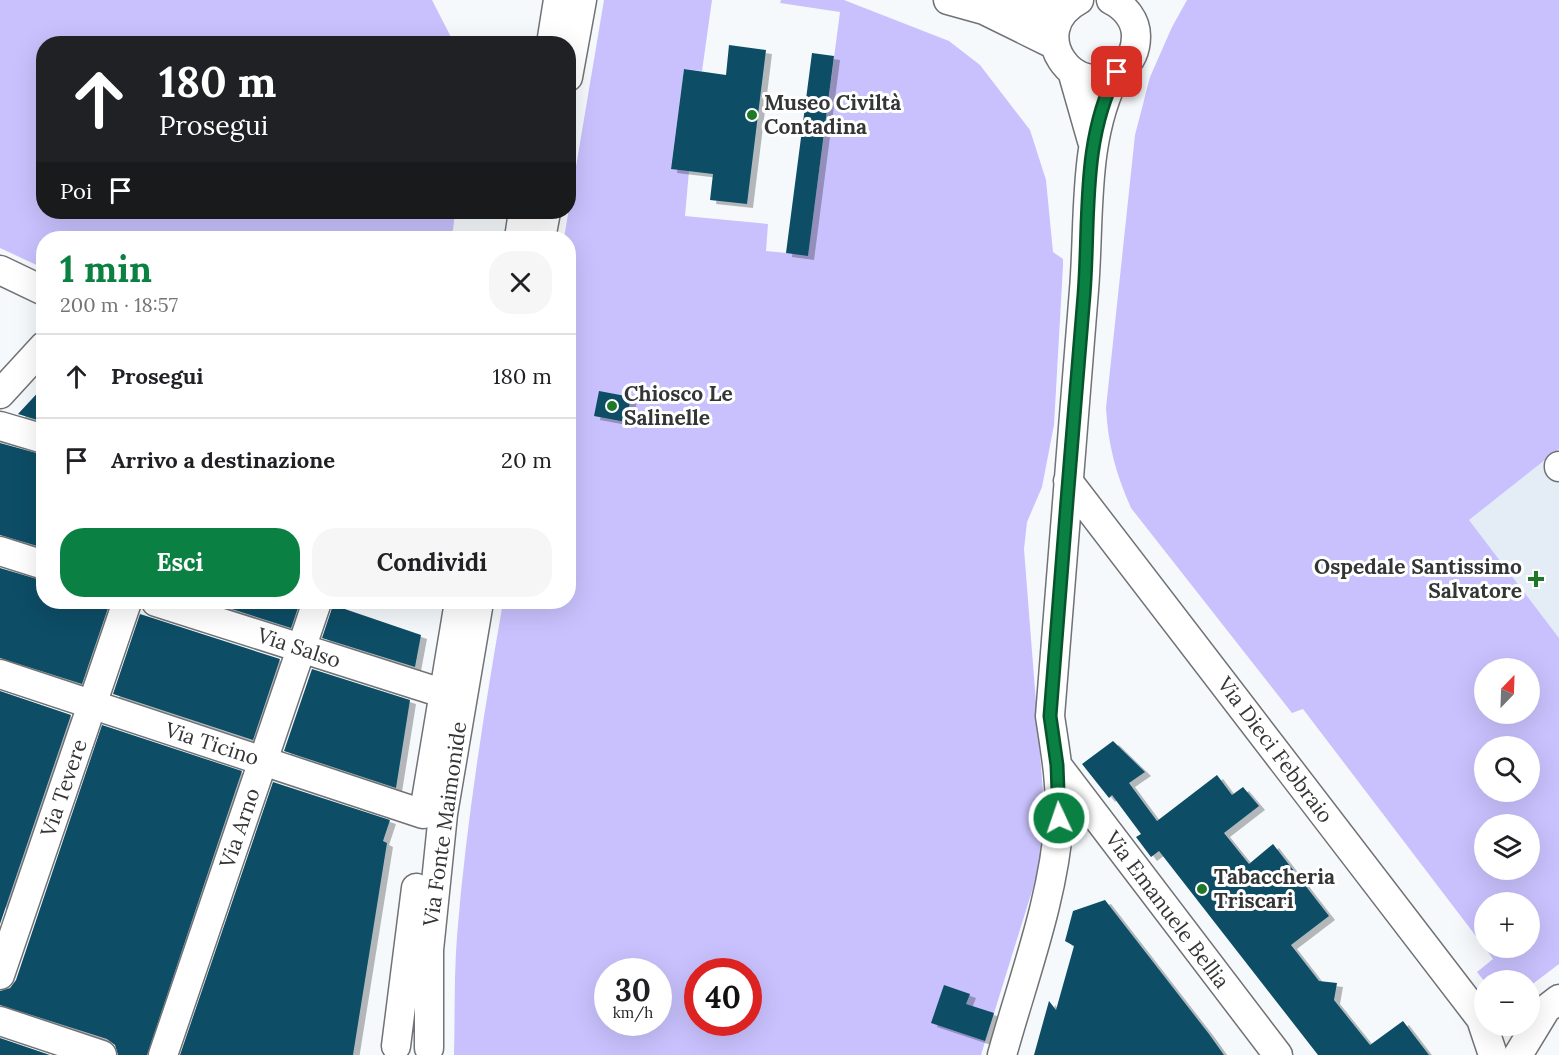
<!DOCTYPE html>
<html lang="it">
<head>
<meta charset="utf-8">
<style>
	:root { --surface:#fff; --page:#f6f6f6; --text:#202124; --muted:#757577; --line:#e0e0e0; --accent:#0b8043 }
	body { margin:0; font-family:Lora,serif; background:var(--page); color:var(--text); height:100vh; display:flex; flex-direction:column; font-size:22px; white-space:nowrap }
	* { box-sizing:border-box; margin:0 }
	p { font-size:20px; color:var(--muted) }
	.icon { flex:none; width:33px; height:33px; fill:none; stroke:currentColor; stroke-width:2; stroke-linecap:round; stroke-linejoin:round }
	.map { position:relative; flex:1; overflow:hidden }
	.sheet { position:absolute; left:36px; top:231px; width:540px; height:378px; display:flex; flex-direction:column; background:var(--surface); border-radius:24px; box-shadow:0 6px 24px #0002 }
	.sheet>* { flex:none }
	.hud { position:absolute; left:36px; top:36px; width:540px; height:183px; border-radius:24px; box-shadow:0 6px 24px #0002; background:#202124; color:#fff; overflow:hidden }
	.needle { width:39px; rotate:23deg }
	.fabs { position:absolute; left:1474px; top:658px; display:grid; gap:12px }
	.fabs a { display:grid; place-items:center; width:66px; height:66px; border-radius:50%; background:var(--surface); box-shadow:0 6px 24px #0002; font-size:30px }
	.speed { position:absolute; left:594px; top:958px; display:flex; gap:12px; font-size:30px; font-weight:700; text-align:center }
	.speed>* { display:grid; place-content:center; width:78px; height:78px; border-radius:50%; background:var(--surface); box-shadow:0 6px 24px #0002; line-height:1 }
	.speed small { font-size:15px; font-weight:400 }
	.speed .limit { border:9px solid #d22; background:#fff; color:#111 }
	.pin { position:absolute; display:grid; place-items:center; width:51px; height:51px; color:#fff; margin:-26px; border-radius:12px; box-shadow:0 3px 9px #0006 }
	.me { position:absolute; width:66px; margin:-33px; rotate:357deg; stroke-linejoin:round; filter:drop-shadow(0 0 4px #0008) }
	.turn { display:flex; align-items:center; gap:21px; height:126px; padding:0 24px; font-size:27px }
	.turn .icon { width:78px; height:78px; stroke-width:2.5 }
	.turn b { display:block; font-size:42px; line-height:51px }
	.then { display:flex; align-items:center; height:57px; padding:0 24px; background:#0003; gap:12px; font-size:22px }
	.round { display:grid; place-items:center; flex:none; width:63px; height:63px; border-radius:24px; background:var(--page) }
	.head { display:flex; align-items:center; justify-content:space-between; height:102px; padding:0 24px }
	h1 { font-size:36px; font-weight:700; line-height:45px; color:var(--accent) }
	.button { display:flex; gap:12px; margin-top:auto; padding:12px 24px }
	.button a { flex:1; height:69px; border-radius:24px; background:var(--accent); color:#fff; font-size:24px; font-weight:700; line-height:69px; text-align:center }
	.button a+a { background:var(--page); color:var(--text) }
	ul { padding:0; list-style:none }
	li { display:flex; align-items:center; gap:18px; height:84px; padding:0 24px; border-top:2px solid var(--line) }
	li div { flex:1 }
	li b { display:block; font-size:22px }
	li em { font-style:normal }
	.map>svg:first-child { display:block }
</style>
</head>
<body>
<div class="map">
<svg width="1559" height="1055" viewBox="0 0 1559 1055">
	<defs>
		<filter id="shadow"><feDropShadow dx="6" dy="4" stdDeviation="0" flood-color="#0004"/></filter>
	</defs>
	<rect width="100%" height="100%" fill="#f6f9fc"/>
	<path fill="#e4edf6" d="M1559 449V638L1469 520Z"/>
	<path fill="#c8c1fd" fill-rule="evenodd" d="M0 0H432L454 43 44 44V212H455L453 230 448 238H44L43 268 0 248Z
		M604 0H712L702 71 684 69 671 168 689 171 685 216 768 224 766 251 808 255 840 12 780 3 781 0H844L949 41 980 65 1030 130 1046 180 1053 252 1063 259V266L1054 425 1042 487 1027 522 1024 549 1043 792V843L1037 875 981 1055H454C455 1016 454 976 457 936 466 824 484 712 503 602H568V238H564ZM608 972H658V1023H608ZM698 972H748V1023H698Z
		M1187 0H1559V449L1469 520 1559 638V964L1530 986V981L1485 982 1477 972 1493 959 1485 948H1530V903H1485V948L1303 709 1292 713 1131 508C1116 474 1108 445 1106 408L1135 135 1150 77 1172 27ZM1485 669H1530V714H1485ZM1485 747H1530V792H1485ZM1485 825H1530V870H1485Z"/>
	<path fill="#0b4e66" filter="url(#shadow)" d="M729 45 766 50 747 204 710 200 713 174 671 169 684 69 726 75Z
		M812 53 834 56 808 256 786 253Z
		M44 386V422L18 414Z
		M599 391 631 397 626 422 594 416Z
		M0 443 44 455V548L0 535Z
		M0 568 44 581V602H99L109 605 82 684 0 658Z
		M210 602H300L291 628Z
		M333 605 421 635 415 667 322 638Z
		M140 614 280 659 253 740 113 694Z
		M312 669 410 700 396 788 284 751Z
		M0 691 71 715 0 924Z
		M102 725 242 771 147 1055H118L115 1045 107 1039 0 1005V991L10 988 16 980Z
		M1113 741 1145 772 1129 783 1157 821 1217 775 1232 795 1243 787 1259 806 1224 833 1249 864 1273 844 1329 916 1291 945 1319 981 1337 983 1334 1000 1370 1045 1403 1021 1429 1055H1318L1159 851 1151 857 1136 837 1141 834 1112 795 1109 798 1082 764Z
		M273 782 390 820 383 841 387 843 353 1055H180Z
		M1105 900 1209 1034 1224 1055H1034L1049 1001 1056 1010 1074 946 1065 941 1073 911Z
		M944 985 970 994 966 1004 994 1013 985 1041 931 1023Z
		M0 1038 50 1055H0Z"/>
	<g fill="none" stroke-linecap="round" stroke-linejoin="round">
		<defs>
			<path id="minor" d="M948 0 984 10 1055 45
				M1079 0C1022 31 1076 106 1121 69 1131 61 1136 50 1136 36 1136 20 1125 7 1111 0
				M992 11 1025 12 1074 3
				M551 44 558 0
				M1072 71 1092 141
				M568 77 582 0
				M519 238 523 212
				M541 238 546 212
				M0 270 44 291
				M0 394 44 346
				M0 426 44 439
				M1559 466V467
				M1068 481 1481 1019 1493 1055
				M0 551 44 565
				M156 602 442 693
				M0 674 423 814
				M1057 765 1278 1055
				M425 806 459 602
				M0 975 127 602
				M0 1021 102 1055
				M396 1046 416 888
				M429 1048V950L443 814 479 602
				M163 1055 317 602
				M1002 1055C1023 979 1054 898 1059 820 1062 786 1055 750 1050 716 1061 574 1072 432 1084 290 1090 217 1082 139 1117 72
				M1518 1055 1546 1009 1559 999"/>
		</defs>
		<use href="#minor" stroke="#707275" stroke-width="31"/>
		<use href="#minor" stroke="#fff" stroke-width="28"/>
	</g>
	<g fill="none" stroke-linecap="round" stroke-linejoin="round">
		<defs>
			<path id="route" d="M1059 818 1057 765 1050 716C1061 576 1072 435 1084 295 1090 220 1081 140 1117 72"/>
		</defs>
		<use href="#route" stroke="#07532c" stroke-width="15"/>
		<use href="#route" stroke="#0b8043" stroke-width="10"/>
	</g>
	<g fill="#1d7928" stroke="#fff" stroke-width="2">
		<circle cx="752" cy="115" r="6"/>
		<circle cx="612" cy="406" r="6"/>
		<path d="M1533 570h6v6h6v6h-6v6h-6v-6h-6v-6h6z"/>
		<circle cx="1202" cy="889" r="6"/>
	</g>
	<g text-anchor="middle" stroke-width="6" stroke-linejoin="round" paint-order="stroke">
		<g font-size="21" font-weight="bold" fill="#343536" stroke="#fff" text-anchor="start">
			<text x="764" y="110">Museo Civiltà<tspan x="764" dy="24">Contadina</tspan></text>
			<text x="624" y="401">Chiosco Le<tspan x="624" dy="24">Salinelle</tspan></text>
			<text x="1522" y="574" text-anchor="end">Ospedale Santissimo<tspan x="1522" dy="24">Salvatore</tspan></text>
			<text x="1214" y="884">Tabaccheria<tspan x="1214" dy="24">Triscari</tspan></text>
		</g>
		<g font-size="21" fill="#343536" stroke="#fff">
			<text transform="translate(299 648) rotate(18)" y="7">Via Salso</text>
			<text transform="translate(212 744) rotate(18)" y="7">Via Ticino</text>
			<text transform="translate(1275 750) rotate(53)" y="7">Via Dieci Febbraio</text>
			<text transform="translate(64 788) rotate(-71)" y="7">Via Tevere</text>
			<text transform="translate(445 824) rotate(-82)" y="7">Via Fonte Maimonide</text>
			<text transform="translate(240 828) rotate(-71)" y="7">Via Arno</text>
			<text transform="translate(1167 910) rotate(53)" y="7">Via Emanuele Bellia</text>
		</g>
	</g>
</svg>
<div class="fabs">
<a><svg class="needle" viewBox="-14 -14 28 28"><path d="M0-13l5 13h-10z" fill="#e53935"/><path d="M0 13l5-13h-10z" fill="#757577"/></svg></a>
<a><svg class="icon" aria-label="search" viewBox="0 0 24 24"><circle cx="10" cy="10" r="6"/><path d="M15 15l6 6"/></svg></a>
<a><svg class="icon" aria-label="layers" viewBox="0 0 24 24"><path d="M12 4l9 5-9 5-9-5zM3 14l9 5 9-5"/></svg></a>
<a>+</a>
<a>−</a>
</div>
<div class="speed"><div>30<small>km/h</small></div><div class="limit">40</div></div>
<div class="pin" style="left:1117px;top:72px;background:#d93025"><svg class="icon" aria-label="arrive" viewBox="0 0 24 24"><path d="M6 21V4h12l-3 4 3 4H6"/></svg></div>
<svg class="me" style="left:1059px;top:818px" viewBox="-20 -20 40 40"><circle r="17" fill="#0b8043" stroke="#fff" stroke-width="3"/><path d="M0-11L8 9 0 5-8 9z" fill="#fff"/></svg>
<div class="hud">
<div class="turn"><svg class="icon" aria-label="ahead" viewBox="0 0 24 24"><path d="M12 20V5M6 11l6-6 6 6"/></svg><div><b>180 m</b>Prosegui</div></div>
<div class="then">Poi<svg class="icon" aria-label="arrive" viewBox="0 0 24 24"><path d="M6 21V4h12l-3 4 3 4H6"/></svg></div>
</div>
<section class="sheet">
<div class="head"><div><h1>1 min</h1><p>200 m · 18:57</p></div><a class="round"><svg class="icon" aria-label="close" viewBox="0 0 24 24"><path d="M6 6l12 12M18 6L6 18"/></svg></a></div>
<ul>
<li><svg class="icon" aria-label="ahead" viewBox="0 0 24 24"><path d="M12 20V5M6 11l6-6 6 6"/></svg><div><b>Prosegui</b></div><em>180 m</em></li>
<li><svg class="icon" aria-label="arrive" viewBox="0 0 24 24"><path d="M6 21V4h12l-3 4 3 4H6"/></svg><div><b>Arrivo a destinazione</b></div><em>20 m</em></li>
</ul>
<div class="button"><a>Esci</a><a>Condividi</a></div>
</section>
</div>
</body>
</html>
